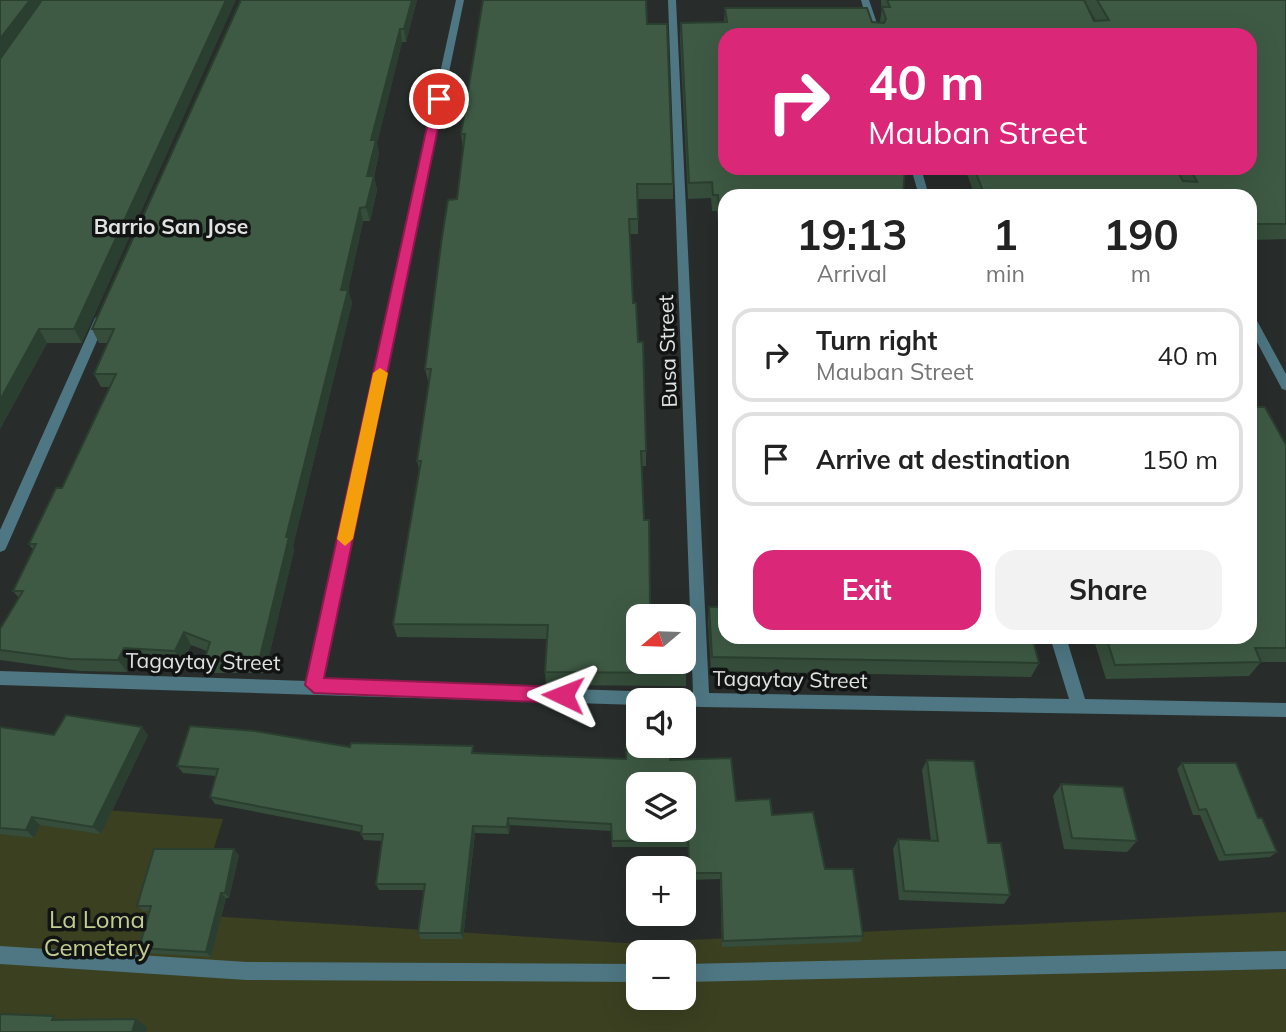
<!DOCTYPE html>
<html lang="en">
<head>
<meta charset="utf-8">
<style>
	:root { --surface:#fff; --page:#f2f2f2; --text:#222; --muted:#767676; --line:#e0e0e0; --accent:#db2777 }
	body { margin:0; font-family:Mulish,sans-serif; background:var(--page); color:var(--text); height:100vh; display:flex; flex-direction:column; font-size:26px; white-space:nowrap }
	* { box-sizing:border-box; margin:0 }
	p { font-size:23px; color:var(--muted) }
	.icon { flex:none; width:38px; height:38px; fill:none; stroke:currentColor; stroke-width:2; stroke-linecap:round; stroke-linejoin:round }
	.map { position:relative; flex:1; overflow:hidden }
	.sheet { position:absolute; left:718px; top:189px; width:539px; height:455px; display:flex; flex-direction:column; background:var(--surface); border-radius:21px; box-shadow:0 7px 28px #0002 }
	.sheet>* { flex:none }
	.guide { position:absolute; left:718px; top:28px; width:539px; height:147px; border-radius:21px; box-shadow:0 7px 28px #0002; background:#db2777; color:#fff; overflow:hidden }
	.needle { width:46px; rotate:251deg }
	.fabs { position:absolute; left:626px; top:604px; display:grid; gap:14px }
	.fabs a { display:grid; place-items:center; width:70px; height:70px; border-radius:14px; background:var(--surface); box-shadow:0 7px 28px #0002; font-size:35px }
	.pin { position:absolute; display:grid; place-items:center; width:60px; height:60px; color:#fff; margin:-30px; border:4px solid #fff; border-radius:50%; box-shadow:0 2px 7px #0007 }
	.me { position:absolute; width:77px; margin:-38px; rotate:272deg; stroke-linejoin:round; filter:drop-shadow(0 0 5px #0008) }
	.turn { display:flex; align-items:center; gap:24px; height:147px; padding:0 35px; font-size:32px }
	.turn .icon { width:91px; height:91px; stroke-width:2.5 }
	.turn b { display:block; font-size:49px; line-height:60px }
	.eta { display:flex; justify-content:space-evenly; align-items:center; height:119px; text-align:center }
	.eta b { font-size:42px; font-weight:700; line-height:49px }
	.primary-button { display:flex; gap:14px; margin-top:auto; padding:14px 35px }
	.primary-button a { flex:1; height:80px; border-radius:21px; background:var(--accent); color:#fff; font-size:28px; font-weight:700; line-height:80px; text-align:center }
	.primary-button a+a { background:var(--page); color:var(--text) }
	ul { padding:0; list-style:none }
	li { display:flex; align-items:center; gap:21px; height:94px; margin:0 14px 10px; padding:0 21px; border:4px solid var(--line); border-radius:21px }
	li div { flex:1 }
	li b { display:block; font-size:26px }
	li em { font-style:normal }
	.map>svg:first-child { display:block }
</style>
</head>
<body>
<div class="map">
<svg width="1286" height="1032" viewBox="0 0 1286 1032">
	<rect width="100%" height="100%" fill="#282d2c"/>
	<path fill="#3b4021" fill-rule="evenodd" d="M0 802 223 819 193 915 624 943 1286 912V1032H0ZM639 952H684V998H639Z"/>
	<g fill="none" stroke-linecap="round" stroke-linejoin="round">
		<path fill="#4e7783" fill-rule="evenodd" d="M0 946 247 962 639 964V982L247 980 0 964Z
			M1286 951V969L684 982V964Z"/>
		<path fill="#4e7783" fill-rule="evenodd" d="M456 0H464L323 681 693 693 668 0H676L709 693 1069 699 1050 637H1066L1085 699 1286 703V717L701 707 684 706V700H639V705L0 685V671L307 681Z
			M861 0H869L881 35H871Z
			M911 168H921L929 196H919Z
			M101 314 107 318 7 546 5 550 0 552V530L95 318Z
			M1250 315 1256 319 1286 374V390L1282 389 1250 329Z"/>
	</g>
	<path fill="#354d3a" d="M0 0 82 343H47L0 429Z
		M417 0 406 42H402L377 143 379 154 374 176 377 190 370 221H363L348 290 352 303 293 546 294 550 265 673H212L204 661 207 651 191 645 182 663 132 660 127 672 80 671 0 660V629L19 598 13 591 33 550 29 544 62 488 109 387H101L94 374 108 343H99L92 329Z
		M881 0H1084L1094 21H1096L1084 0H1286V239L1250 240V196H975L967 174H925L923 168H1250V35L724 168H911L910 174 724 196V369H722L719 321 721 305H724L717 211H712L711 198 688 199 680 38 681 23 724 22 725 8 880 22 882 7 881 4Z
		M647 24 673 184V199H638V234H630L633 303 638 342 646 451V466H641L644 520 650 607 690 658V671H686V686L546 685 545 672 547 639 397 637 393 624 419 469 417 461 429 384 425 369 457 199 463 149 461 134Z
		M1286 445V662H1261L1249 676 1106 679 1093 637H1250Z
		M709 607 1039 663 1031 677 711 671 708 622Z
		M0 727 54 735H148L101 834 40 825 34 838 0 834Z
		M350 747 626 759 670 760 736 801 772 815 825 869 863 936 860 942 722 947 720 879 689 880 688 847H612L611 831 510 825 509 834 475 833 463 939H421L418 933 424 890H379L376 884 382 841 364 840 361 834V832L215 804 210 797 216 776 183 773 177 766Z
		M927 760 988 843 1010 895 1004 904 899 900 893 849 898 839 931 841 922 770Z
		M1182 763 1258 818 1277 852 1270 857 1219 861 1200 815H1193L1177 769Z
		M1061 784 1137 841 1127 852 1064 849 1053 796Z
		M239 855 229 898H226L211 957 144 953 139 948 149 911H143L137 906Z"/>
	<path fill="#2b3f30" d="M30 0H45L0 61V39Z
		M226 0H236L82 343 74 329Z
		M412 0H417L406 42 404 29Z
		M400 29 402 42 377 143 379 154 370 190 367 176 371 140Z
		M374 176 377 190 370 221 366 207Z
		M360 208 363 221 346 300 348 290 352 303 293 546 294 550 265 673 259 661Z
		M39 329 47 343 0 429V400Z
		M184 632 191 645 182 663 175 651Z
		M124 648 132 660 127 672 118 660Z
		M142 727 148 735 101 834 93 827Z
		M32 817 40 825 34 838 26 830Z
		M508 818 510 825 509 834 507 827Z
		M473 826 475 833 463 939 461 933Z
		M234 849 239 855 229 898 225 893Z
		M221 893 226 898 211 957 206 952Z
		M136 1019 147 1027 146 1032H132Z"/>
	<path fill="#3e5a44" stroke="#2b3f30" stroke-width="2" fill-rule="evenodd" d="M0 0H30L0 39Z
		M42 0H226L74 329H39L0 400V59Z
		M241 0H412L404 29H400L371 140H376L367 176H374L366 207 360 208 341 290H348L286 537H289L259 661H204L210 642 184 632 175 651 124 648 118 660 70 659 0 650V629L23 591H13L36 544H29L56 488H62L116 374H94L114 329H92Z
		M483 0H646L647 24H667L673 184H637L638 219H629L633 303H636L638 342H643L646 451H641L644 520H649L650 607 689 608 690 658 686 657V673L545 672 548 625 393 624 421 461H417L431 369H425L442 237 448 200 457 199 465 134H461ZM639 616H684V662H639Z
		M887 0H1084L1094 21 1109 20 1097 0H1286V224H1250V196H985L974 168H1176L1183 181 1197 182 1190 168H1250V35H724V168H905L903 196H724V277L718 195H713L712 182 689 183 681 23 727 22 725 8H867L872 22 884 23 886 19 882 7H890Z
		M721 305H724V353Z
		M1250 407H1265L1286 445V648H1255L1261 662 1115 665 1106 637H1250Z
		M709 607H724V637H1032L1039 663 712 657Z
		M66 715 142 727 93 827 32 817 26 830 0 828V727L54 735Z
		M190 726 255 731 350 747 351 743 473 746 472 753 626 759 627 740 639 741V746H670V760L731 758 736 801 770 799 772 815 813 812 825 869H853L863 936 723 941 721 873H690L688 840 612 841 611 824 508 818 507 827 473 826 461 933H418L425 884H376L383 834H361L362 826 210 797 218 769 177 766ZM639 784H684V830H639Z
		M927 760 974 761 988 843H1001L1010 895 904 891 898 839 938 841Z
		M1182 763H1236L1258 818H1262L1277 852 1225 855 1206 809 1199 810Z
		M1061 784 1123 787 1137 841 1072 838Z
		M154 849H234L225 893H221L206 952 139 948 151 906H137Z
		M0 1014 54 1016 52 1020 136 1019 132 1032H0Z"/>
	<path fill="#db2777" stroke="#8e194d" stroke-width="2" d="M439 95 444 99 324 678 563 687 569 689 572 695 569 700 563 703 314 693 305 685 433 99Z"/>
	<path fill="#f59e0b" d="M380 368 388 373 353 539 345 546 337 539 373 373Z"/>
	<g text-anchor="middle" stroke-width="7" stroke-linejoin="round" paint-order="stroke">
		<g font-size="21" font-weight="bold" fill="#e0e3e2" stroke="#121414">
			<text x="171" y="234">Barrio San Jose</text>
		</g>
		<g font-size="21" fill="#e0e3e2" stroke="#121414">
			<text transform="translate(668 351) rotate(-92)" y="7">Busa Street</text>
			<text transform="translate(203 662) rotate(1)" y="7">Tagaytay Street</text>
			<text transform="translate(790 680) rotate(1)" y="7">Tagaytay Street</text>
		</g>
		<g font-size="24" fill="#c2cc91" stroke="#121414">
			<text x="97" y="928">La Loma<tspan x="97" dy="28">Cemetery</tspan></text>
		</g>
	</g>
</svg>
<div class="fabs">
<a><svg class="needle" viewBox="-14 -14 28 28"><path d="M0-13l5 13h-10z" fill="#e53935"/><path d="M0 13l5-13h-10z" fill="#767676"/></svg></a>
<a><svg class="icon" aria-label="sound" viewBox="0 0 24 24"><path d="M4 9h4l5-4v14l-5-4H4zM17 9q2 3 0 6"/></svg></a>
<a><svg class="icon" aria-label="layers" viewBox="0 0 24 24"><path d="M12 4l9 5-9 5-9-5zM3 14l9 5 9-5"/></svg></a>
<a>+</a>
<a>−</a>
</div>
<div class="pin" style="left:439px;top:99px;background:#d93025"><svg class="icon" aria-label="arrive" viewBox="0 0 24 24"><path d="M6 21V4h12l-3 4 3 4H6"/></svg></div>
<svg class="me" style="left:563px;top:695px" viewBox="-20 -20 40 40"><path d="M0-17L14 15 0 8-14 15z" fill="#db2777" stroke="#fff" stroke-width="4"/></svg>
<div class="guide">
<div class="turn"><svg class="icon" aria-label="right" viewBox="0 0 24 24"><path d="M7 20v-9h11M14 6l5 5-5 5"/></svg><div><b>40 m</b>Mauban Street</div></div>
</div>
<section class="sheet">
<div class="eta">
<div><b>19:13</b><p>Arrival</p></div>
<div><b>1</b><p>min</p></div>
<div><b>190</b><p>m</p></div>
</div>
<ul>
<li><svg class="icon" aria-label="right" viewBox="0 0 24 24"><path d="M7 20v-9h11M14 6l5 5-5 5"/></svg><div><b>Turn right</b><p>Mauban Street</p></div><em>40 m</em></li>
<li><svg class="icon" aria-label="arrive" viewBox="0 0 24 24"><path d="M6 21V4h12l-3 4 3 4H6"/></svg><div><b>Arrive at destination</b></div><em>150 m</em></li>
</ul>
<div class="primary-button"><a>Exit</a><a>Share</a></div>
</section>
</div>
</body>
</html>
